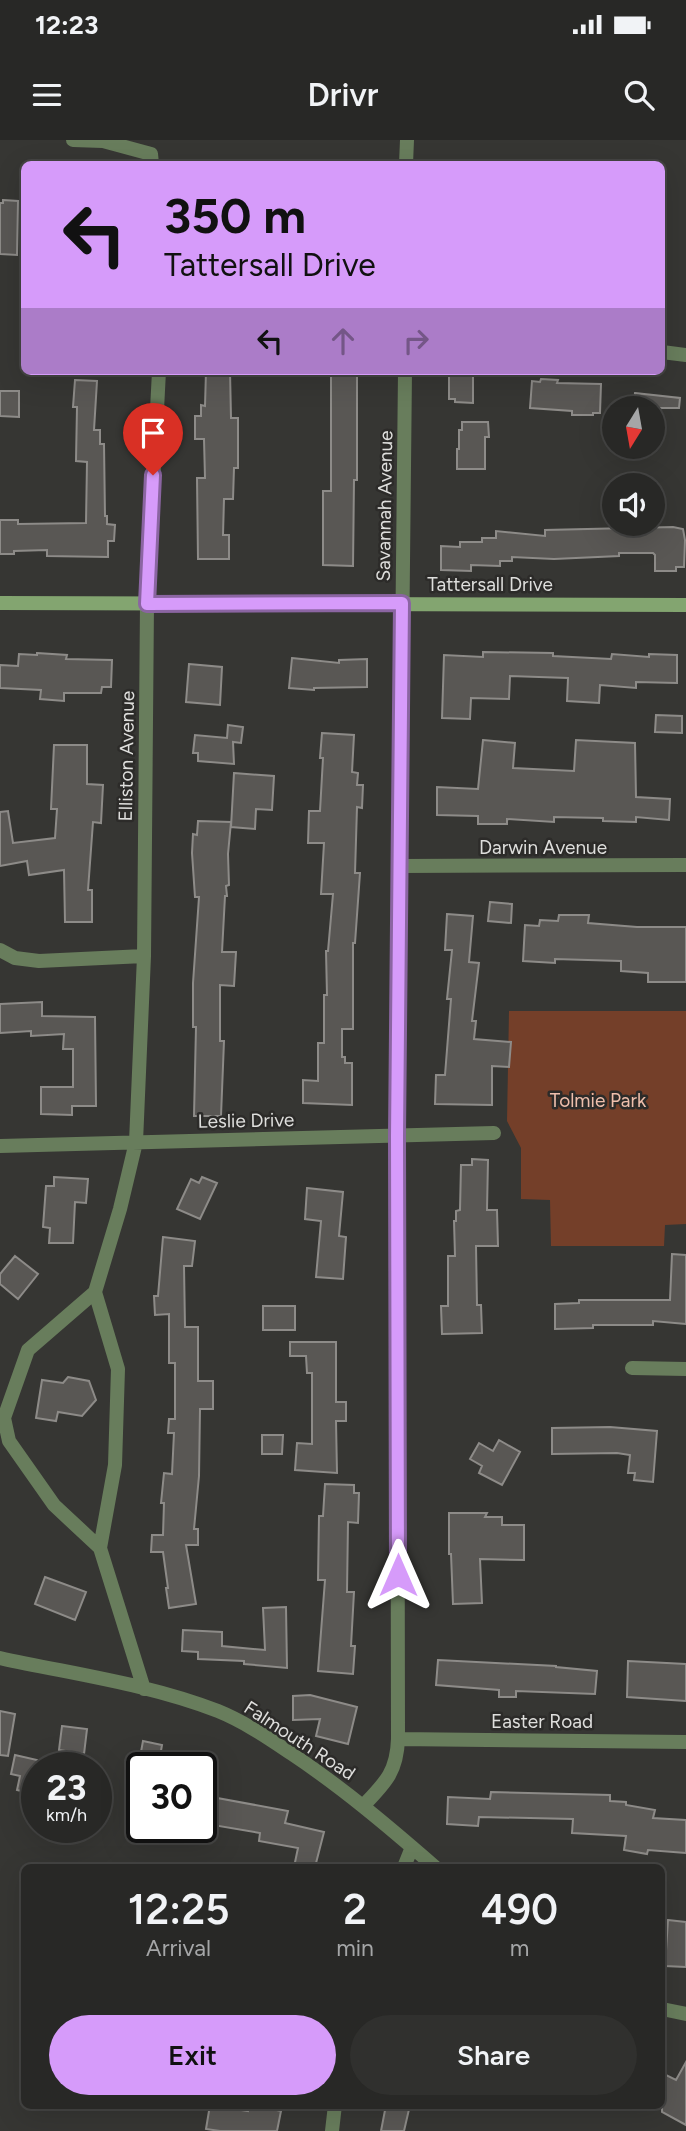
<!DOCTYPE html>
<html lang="en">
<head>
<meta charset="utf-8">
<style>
	:root { --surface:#282826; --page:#30302e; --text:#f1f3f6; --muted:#a5a6a7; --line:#444443; --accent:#d69bfa }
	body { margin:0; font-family:Figtree,sans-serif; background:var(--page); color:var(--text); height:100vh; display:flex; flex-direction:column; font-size:26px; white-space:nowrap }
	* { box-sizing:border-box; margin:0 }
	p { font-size:23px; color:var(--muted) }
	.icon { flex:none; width:38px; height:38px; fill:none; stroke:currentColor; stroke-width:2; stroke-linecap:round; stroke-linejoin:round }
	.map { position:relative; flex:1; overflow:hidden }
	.details { position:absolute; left:21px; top:1724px; width:644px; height:245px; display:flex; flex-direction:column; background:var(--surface); border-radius:10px; box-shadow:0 7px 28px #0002,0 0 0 2px var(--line) }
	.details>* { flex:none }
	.guide { position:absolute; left:21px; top:21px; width:644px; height:214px; border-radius:10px; box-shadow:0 7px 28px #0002,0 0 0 2px var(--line); background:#d69bfa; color:#111; overflow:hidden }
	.needle { width:46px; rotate:191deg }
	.controls { position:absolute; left:602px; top:256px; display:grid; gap:14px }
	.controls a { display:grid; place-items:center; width:63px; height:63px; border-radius:50%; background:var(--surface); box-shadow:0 7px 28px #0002,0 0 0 2px var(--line); font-size:35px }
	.speed { position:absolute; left:21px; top:1612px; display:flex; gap:14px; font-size:35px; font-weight:700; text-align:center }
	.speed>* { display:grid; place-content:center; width:91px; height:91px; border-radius:50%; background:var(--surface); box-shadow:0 7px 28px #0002,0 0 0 2px var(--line); line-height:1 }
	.speed small { font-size:18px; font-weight:400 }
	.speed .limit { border:4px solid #111; border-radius:10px; background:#fff; color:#111 }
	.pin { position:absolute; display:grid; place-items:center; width:60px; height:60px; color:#fff; margin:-72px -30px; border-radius:50% 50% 50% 0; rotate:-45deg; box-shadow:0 0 7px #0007 }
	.pin .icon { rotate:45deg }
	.me { position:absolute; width:77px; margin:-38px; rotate:0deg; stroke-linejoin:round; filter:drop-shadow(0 0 5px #0008) }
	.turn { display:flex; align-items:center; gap:24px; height:147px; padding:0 28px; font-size:32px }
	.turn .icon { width:91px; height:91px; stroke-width:2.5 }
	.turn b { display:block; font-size:49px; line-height:60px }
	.lanes { display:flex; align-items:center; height:66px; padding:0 28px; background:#0003; justify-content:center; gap:35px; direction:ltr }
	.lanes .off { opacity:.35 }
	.eta { display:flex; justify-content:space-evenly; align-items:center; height:119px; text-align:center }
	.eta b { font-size:42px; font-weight:600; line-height:49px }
	.primary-button { display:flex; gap:14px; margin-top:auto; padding:14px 28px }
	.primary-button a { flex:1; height:80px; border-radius:42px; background:var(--accent); color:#111; font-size:28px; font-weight:600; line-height:80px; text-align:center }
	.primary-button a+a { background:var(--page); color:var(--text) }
	.status { display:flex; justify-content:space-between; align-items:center; height:49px; padding:0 35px; background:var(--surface); direction:ltr }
	.status svg { height:19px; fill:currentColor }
	header { display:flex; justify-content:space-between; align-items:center; height:91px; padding:0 28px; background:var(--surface); font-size:32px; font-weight:600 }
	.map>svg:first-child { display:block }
</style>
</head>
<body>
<div class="status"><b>12:23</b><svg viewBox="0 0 49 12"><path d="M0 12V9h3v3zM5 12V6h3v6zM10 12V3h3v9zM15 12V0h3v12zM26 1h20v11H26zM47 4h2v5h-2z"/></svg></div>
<header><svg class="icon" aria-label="menu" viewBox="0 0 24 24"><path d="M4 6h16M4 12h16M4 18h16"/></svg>Drivr<svg class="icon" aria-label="search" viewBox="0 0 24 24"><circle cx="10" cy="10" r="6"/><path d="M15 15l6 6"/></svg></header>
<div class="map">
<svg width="686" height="1991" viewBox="0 0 686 1991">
	<rect width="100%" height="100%" fill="#363633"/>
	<path fill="#743f29" d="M509 871H686V1084L665 1085 664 1106H551L550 1060 521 1059V1008L507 981Z"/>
	<path fill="#595754" stroke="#8d8b88" stroke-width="2" d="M3 60 18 61 17 115 0 114V63H3Z
		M206 231H230L231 278H238V328H234L233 359H224L223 395H229V419H198L197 338H205L204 299H195V276H201V265L205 266Z
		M331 231H357V340H354L353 426 323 425V351H331Z
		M449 232H473V263L455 262V259H449Z
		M541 239 558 240 557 243 601 244 600 273H593V275H572V271L530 268 532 241 540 242Z
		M75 240 97 241 94 290H100V304H104L105 376H107V384L115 385 114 401H108V417L47 416V410L14 411V414H0V380H18V384L86 383 87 322 76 321 77 267H73Z
		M0 251H19V277L0 276Z
		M635 253 680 258 679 268H633Z
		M462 282H488L489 297H485V329H457V309H459V290H462Z
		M673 387 683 389 685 400 684 427H676V431H655V415L653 413H619V416L554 419 512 417V421H500V426L471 425V431L441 430V406L460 407V402H482V398H496V391L545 396V390Z
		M483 512 553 513V516L611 519 612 514 649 517V514L677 515V543L636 542V548L600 545 599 563 567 561 568 538 510 536 509 559 471 558 470 579 442 578 444 515 483 517Z
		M37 513 67 515 66 519 112 520 111 547H102L101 553H64V561L40 559 41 550 0 548V525L18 526 19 514 37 515Z
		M292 518 339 523V520L367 519V547L314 548V550L289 548Z
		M189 524 222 527 220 565 186 562Z
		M656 575 682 576V593L655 592Z
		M228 585 243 587 241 603 233 602 234 624 198 621V613H193L195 595 227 598Z
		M322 593 354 595 352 632 358 633 357 645H363L362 668 357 667 355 733H360L355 803H353V889H342V917H345V923H352V965L303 963V940L318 941V903H324V855H327L326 811H328L333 754H321L324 703H308L309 671H320L323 618H320Z
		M483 600 515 603 513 628 574 631 576 600 635 603 636 657 670 659 669 680 636 677V682L603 681V678L554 677V682L507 679V684H478V676L437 675V647L478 649Z
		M54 605H87V644L103 645 101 683 93 682 88 750H92V782H65L64 730 29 735 27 721 0 726V672L8 671 13 703 55 698 57 669H51Z
		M234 633 274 636 272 670 256 669 255 689 231 687Z
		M198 681 231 682 228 714 229 745 226 746 227 756H225L222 812H236L234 846 220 845V901H224L221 976H194L196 887H193V843L199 757H195L192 713 193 694 197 695Z
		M490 762 512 764 511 783 488 781Z
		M447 774 473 776 469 822 479 823 472 881H476L474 899 511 902 509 927 492 926V965L435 964 436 935H445L451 859H447L452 810H445Z
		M559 775H589L588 783 637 787H686V842H648V833L621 831V821L555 819V823L523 821 525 785 539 786 540 780 558 781Z
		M42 862V876L95 877 96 966H72V975L41 974V947H73V909H63L64 894 31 896V891L0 893V864Z
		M472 1019 488 1020 487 1070H497L498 1106H476L477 1165H481L482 1193 442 1194 441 1166H448V1116H455L454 1081H456V1071L460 1070 461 1025H472Z
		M54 1037 88 1039 86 1063 75 1062 73 1103H49L50 1088 43 1087 46 1046H54Z
		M202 1037 217 1043 200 1079 177 1069 191 1039 199 1043Z
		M307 1048 343 1052 339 1096 346 1097 343 1139 316 1137 321 1081 305 1079Z
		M163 1097 195 1101 192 1126H184L185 1187H198V1241H213V1269H200L199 1336 194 1389H198V1405H186L196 1464 169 1468 166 1448H168L163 1412H151L152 1395H163L164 1363H161L164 1333 172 1334 174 1293H168L169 1279H175V1223H169V1174L155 1175 154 1156H158Z
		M672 1114 686 1115V1184L653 1181V1185H593V1188L555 1189V1164L579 1163V1160H670Z
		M15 1116 38 1134 18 1159 0 1144V1134Z
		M263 1166H295V1190H263Z
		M290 1202H336V1262H346V1281H336L337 1333 295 1330 297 1303 312 1304V1233H307L306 1216H290Z
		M68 1237 89 1241 96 1260 82 1276 58 1272 56 1281 36 1278 42 1240 63 1243Z
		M610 1287 657 1291 653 1342 634 1340 635 1333H628L630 1315 617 1313 552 1314V1288Z
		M262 1295H283L282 1314H262Z
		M499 1300 520 1312 502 1345 479 1333 482 1326 470 1319 479 1303 493 1311Z
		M325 1344 354 1345V1353H359L358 1383 348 1382 347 1452H354L351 1506H355L353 1534 318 1531 325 1440H318L319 1376H323Z
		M449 1373H487L485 1377H502V1385H524V1420L480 1419 482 1463 453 1464 451 1414H449Z
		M45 1437 86 1452 75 1480 35 1464Z
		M286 1467 287 1528 244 1524V1521L198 1519V1512L182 1511 183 1490 222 1492V1506L265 1510 263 1468Z
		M438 1520 556 1526V1527L597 1531 595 1554 516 1551V1557H499V1550L436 1545Z
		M628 1521 686 1524V1561L627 1557Z
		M310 1555 357 1567 348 1604 316 1596 320 1579 293 1580V1556Z
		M0 1571 15 1574 8 1616 0 1615Z
		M62 1586 87 1589 84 1614 59 1610Z
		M143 1601 162 1605 158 1628H138Z
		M15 1615 37 1620V1655L17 1650 20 1636 11 1634Z
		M491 1652 610 1655V1661L626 1662V1665L655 1670 653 1678 686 1680V1713L648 1710 647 1714 624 1710 626 1696 572 1693 573 1679 479 1677 478 1686 447 1684 448 1657 490 1659Z
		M201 1655 288 1671 285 1683 324 1692 315 1727H294L298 1708 259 1701 260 1693 201 1683Z
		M668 1780 686 1782V1827L665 1826Z
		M686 1922V1985L662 1972V1933L676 1940Z
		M210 1965 248 1971 249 1965H254L281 1971 277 1991H220L206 1989Z
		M386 1965H410L404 1991H381Z"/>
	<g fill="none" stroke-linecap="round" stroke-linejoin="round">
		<path stroke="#687d5c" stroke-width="14" d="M73 0 103 1 151 14 152 24
			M406 24 407 0
			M662 212 686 215
			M401 726 686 725
			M0 810 15 818 39 821 144 816
			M0 1006 494 993
			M95 1152 28 1210 4 1278 9 1301 54 1365 100 1408
			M632 1228 686 1229
			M0 1518C72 1534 149 1544 218 1571 245 1582 268 1598 292 1614 343 1648 389 1687 435 1727
			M144 1549 100 1408 115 1325 118 1229 95 1152 120 1069 136 1002 144 816 147 464 159 231
			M398 1599 686 1602
			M363 1666C385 1643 397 1632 398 1599L397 996 405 231
			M404 1727 412 1707
			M662 1869 686 1874
			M332 1991 335 1965"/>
		<path stroke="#83a570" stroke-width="14" d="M0 463 686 465"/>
	</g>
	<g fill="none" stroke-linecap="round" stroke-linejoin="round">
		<defs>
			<path id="route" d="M153 335 147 464 402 463 397 996 398 1435"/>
		</defs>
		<use href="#route" stroke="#8b65a2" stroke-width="18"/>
		<use href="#route" stroke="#d69bfa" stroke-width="12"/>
	</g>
	<g text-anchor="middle" stroke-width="5" stroke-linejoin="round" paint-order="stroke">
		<g font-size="19" fill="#dededc" stroke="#2c2b29">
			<text transform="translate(384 366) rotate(-89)" y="7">Savannah Avenue</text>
			<text x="490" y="451">Tattersall Drive</text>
			<text transform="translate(126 616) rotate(-89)" y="7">Elliston Avenue</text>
			<text x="543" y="714">Darwin Avenue</text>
			<text transform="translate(246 980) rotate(-1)" y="7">Leslie Drive</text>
			<text x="542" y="1588">Easter Road</text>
			<text transform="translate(300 1600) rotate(33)" y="7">Falmouth Road</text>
		</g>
		<g font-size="19" fill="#efbfac" stroke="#2c2b29">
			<text x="598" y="967">Tolmie Park</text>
		</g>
	</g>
</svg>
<div class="controls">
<a><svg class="needle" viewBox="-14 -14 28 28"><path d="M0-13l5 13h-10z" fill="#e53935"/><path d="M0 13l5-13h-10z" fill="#a5a6a7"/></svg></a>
<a><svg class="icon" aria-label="sound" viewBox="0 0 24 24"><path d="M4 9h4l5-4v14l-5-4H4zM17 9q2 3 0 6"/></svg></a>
</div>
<div class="speed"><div>23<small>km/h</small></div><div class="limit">30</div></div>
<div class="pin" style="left:153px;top:335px;background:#d93025"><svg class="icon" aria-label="arrive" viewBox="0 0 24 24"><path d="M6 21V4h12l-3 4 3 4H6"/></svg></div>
<svg class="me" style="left:398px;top:1435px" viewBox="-20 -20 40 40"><path d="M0-17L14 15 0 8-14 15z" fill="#d69bfa" stroke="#fff" stroke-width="4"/></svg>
<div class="guide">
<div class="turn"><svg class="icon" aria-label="left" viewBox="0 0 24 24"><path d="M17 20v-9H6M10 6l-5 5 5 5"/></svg><div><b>350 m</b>Tattersall Drive</div></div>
<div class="lanes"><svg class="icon" aria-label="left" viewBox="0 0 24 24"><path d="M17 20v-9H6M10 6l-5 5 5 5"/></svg><svg class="icon off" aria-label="ahead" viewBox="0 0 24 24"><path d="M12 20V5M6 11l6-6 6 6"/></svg><svg class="icon off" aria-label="right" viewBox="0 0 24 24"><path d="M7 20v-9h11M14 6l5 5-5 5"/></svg></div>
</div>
<section class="details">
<div class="eta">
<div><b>12:25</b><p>Arrival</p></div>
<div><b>2</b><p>min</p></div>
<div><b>490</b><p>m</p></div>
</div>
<div class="primary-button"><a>Exit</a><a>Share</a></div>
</section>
</div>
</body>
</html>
